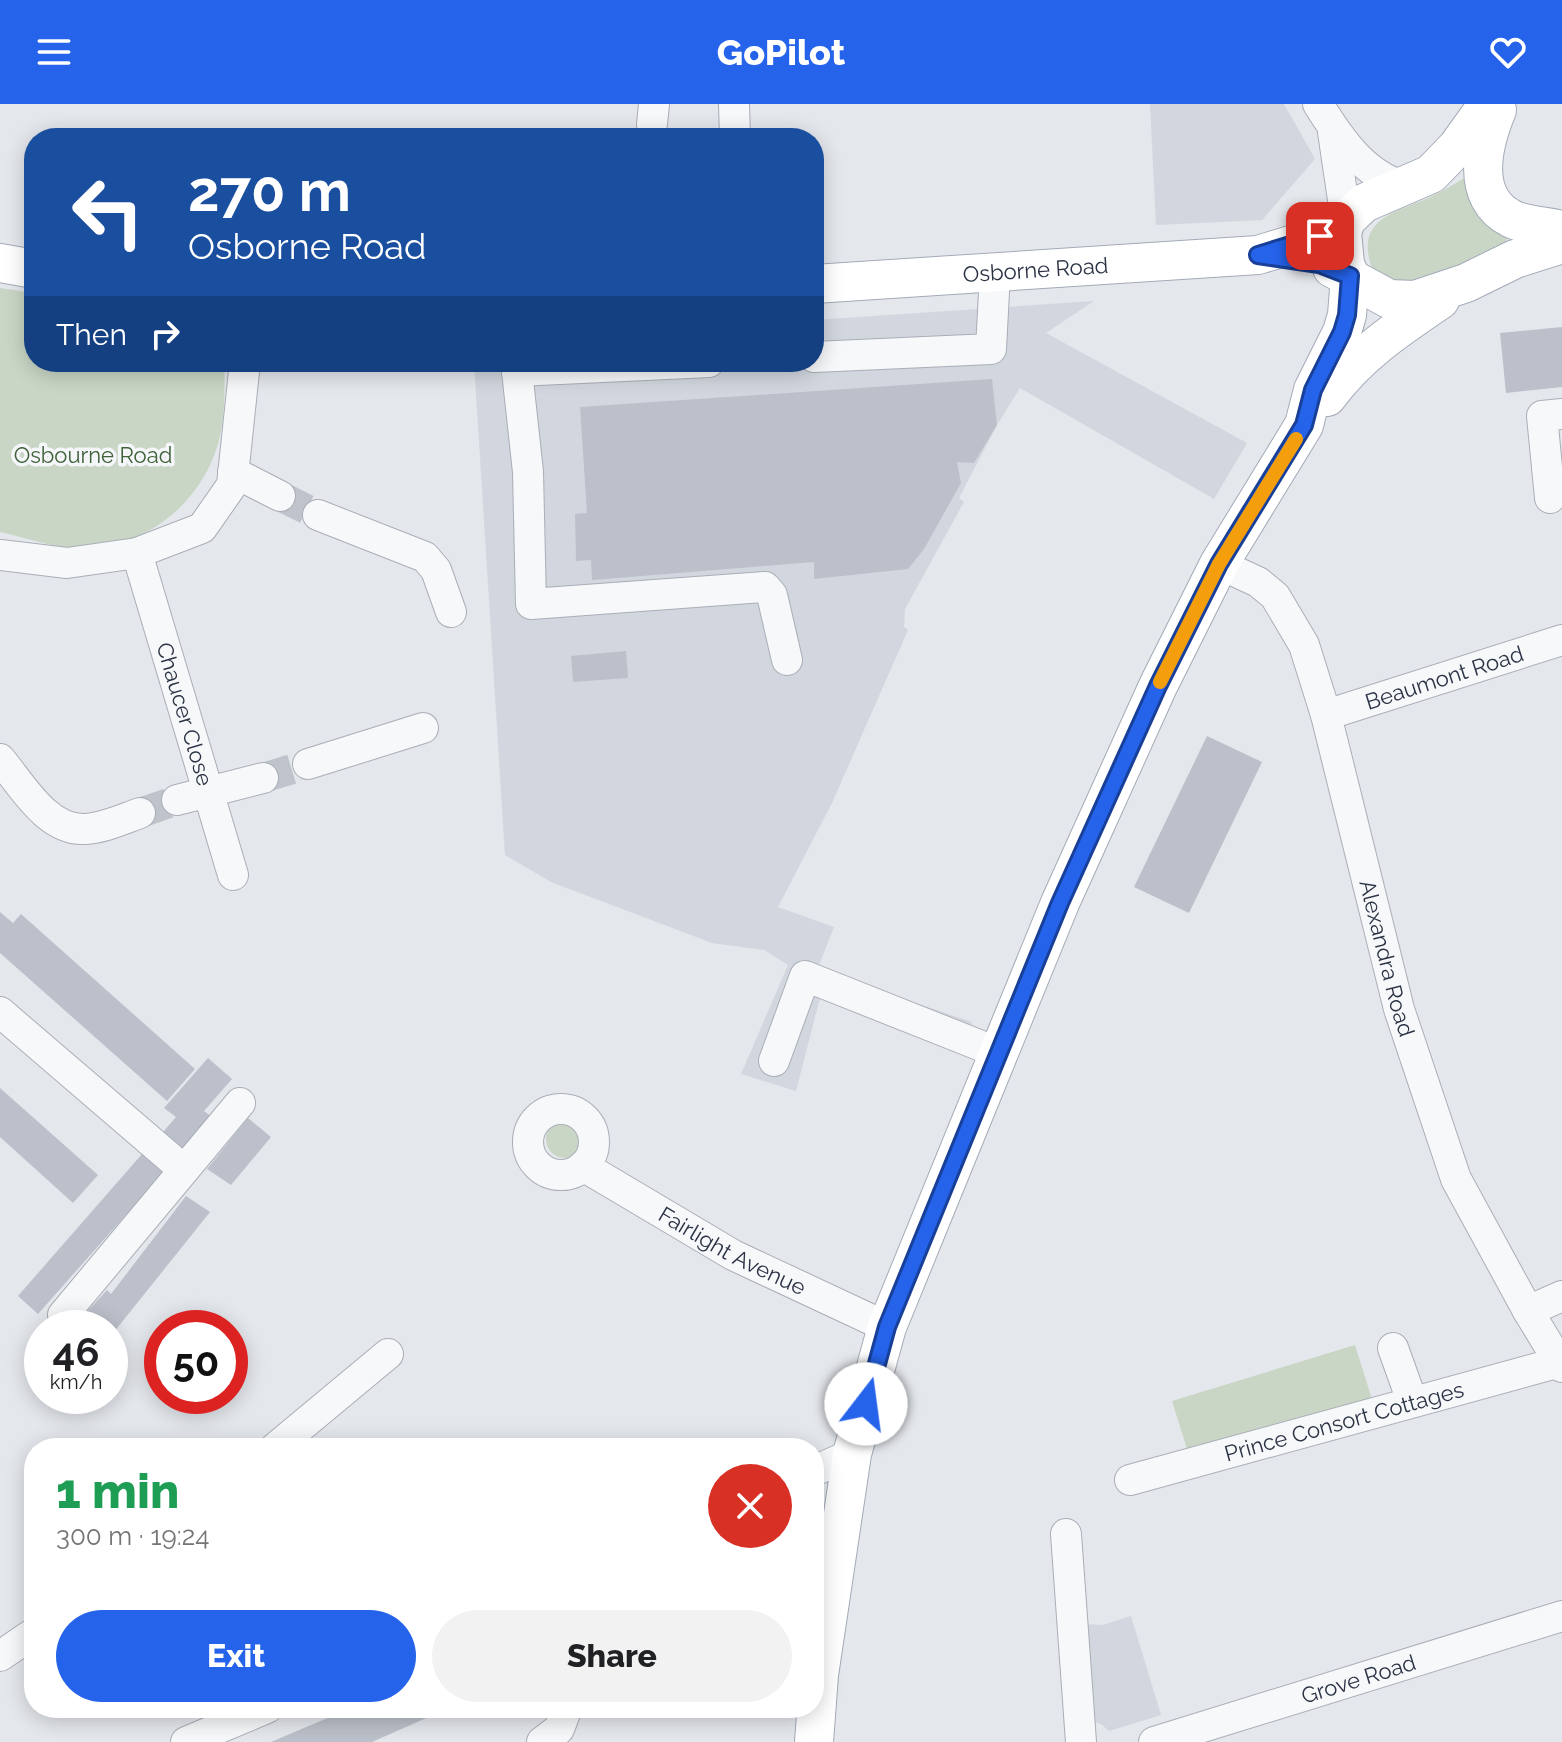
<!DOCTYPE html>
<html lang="en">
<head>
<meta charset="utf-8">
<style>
	:root { --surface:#fff; --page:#f2f2f2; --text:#202124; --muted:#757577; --accent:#2563eb }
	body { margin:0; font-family:Raleway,sans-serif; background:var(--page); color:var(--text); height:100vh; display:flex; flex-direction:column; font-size:30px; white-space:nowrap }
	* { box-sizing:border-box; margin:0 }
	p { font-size:26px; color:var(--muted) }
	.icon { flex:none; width:44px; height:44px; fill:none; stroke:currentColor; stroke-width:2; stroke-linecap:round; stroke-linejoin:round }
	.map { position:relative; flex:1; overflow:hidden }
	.sheet { position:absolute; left:24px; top:1334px; width:800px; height:280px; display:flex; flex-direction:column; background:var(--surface); border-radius:32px; box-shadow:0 4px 20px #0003 }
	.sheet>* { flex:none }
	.guide { position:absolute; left:24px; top:24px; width:800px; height:244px; border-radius:32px; box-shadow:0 4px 20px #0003; background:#1a4fa0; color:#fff; overflow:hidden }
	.speed { position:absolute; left:24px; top:1206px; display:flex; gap:16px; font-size:40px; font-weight:700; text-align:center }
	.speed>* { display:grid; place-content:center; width:104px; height:104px; border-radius:50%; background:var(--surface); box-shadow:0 4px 20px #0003; line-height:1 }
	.speed small { font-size:20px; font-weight:400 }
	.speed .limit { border:12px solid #d22; background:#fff; color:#111 }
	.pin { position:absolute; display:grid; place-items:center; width:68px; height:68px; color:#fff; margin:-34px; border-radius:16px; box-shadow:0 4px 12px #0006 }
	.me { position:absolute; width:88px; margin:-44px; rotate:15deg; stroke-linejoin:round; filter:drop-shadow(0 0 6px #0008) }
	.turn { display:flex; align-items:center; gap:28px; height:168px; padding:0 32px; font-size:36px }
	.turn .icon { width:104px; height:104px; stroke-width:2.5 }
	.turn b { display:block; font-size:56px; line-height:68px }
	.then { display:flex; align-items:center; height:76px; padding:0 32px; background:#0003; gap:16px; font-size:30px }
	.round { display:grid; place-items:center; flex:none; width:84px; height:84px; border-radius:42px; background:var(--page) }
	.head { display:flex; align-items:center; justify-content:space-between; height:136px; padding:0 32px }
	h1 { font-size:48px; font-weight:800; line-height:60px; color:#1e9e55 }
	.primary-button { display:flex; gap:16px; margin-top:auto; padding:16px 32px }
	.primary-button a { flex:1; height:92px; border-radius:48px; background:var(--accent); color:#fff; font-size:32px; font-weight:800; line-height:92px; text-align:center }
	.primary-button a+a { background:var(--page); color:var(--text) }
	header { display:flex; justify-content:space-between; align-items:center; height:104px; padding:0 32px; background:var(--accent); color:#fff; font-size:36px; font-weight:800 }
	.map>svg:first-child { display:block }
</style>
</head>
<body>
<header><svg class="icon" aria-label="menu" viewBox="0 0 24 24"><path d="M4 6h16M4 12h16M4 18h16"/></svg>GoPilot<svg class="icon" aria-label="heart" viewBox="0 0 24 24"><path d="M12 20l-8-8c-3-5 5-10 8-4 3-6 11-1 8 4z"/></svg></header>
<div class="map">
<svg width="1562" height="1638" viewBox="0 0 1562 1638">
	<rect width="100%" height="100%" fill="#e4e7ec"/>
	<path fill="#d2d6de" d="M1150 0H1284L1315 55 1262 116 1156 121Z
		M1094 197 1046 229 1247 339 1214 395 1020 284 997 321 959 394 964 398 905 505 904 523 908 526 832 699 778 803 834 823 817 866 972 918 961 940 820 894 796 987 741 970 788 861 764 846 712 839 551 778 505 751 474 258H814V216Z
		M1131 1512 1161 1611 1109 1627 1101 1620 1084 1615 1080 1520 1103 1521Z"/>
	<path fill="#c9d6c5" d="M1464 74 1479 101 1507 134 1506 139 1410 185 1373 167C1354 118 1389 110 1426 95 1439 89 1452 82 1464 74Z
		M0 184 34 189V258H224C225 281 225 309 220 332 206 395 149 443 84 445 63 446 22 433 0 428Z
		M546 1035a19 19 0 1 1 38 0a19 19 0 1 1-38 0Z
		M1355 1241 1375 1305 1192 1361 1172 1297Z"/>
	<path fill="#bbc0ca" d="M1562 223V283L1506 289 1500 229Z
		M992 275 997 321 974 359 957 358 961 379 924 445 908 465 814 475V458L592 476 591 456 576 457 575 410 587 409 580 303Z
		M626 547 628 574 573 578 571 552Z
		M1207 632 1262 658 1189 809 1134 783Z
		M0 808 13 819 21 810 195 965 167 997 0 849Z
		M208 954 232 975 204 1007 212 1013 184 1046 163 1028 176 1013 164 1004Z
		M0 984 98 1071 73 1099 0 1033Z
		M248 1014 271 1033 231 1081 207 1065Z
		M142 1050 163 1069 38 1210 18 1192Z
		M186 1092 210 1108 110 1233V1224H72L107 1186 111 1190Z
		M351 1604H449L372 1638H271Z"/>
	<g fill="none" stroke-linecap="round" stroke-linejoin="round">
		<path stroke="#bfc3cb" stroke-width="30" stroke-dasharray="30 15" stroke-linecap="butt" d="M280 392 318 411
			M263 674 308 660
			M140 709 177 696"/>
		<defs>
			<g id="minor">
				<path d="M734 0 735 34"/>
				<path d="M1318 0C1340 35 1363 70 1403 82"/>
				<path d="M652 20 654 0"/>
				<path d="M1333 28 1346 116"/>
				<path d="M814 253 991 245 995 169"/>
				<path d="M516 258 517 267 709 258"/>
				<path d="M517 267 528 368 531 500 765 483 772 491 787 556"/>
				<path d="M233 368 280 392"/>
				<path d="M1550 394 1542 312 1562 310"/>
				<path d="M318 411 425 453 436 466 451 508"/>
				<path id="s1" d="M137 449 233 771"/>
				<path d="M0 451 67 459 137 449 202 424 232 381 245 258"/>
				<path id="s2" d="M1219 460 1258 478 1275 492 1304 541 1326 611 1399 905 1456 1075 1528 1207 1562 1263"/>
				<path id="s3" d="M1326 611 1562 536"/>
				<path d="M0 655C22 681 47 727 85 725 104 724 123 715 140 709"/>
				<path d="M308 660 423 624"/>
				<path d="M177 696 263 674"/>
				<path d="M0 908 183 1065"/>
				<path d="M774 957 805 872 999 949"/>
				<circle cx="561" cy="1038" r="33"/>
				<path id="s4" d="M583 1062 733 1151 887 1223"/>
				<path d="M1528 1207 1562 1192"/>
				<path d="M63 1211 240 999"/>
				<path d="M1393 1244 1412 1297"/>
				<path d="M275 1344 388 1250"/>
				<path d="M814 1367 852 1350"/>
				<path id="s5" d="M1130 1376 1560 1258"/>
				<path d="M1066 1430 1081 1638"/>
				<path d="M0 1552 34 1529"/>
				<path d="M186 1638 267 1604"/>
				<path d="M542 1638 559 1625 567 1604"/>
				<path id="s6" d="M1154 1638 1562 1512"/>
			</g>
			<g id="major">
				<path d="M1497 6C1483 40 1469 94 1512 115 1527 122 1546 122 1562 126"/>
				<path d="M0 159 34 165"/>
				<path d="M1332 164 1389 195 1415 196 1466 179 1515 155 1562 140"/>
				<path id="s7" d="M814 180 1258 151 1320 132 1346 116"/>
				<path d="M1327 293C1358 251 1397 225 1440 196"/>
				<path d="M814 1638 819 1571 852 1350 887 1223 1060 799 1158 582 1219 460 1304 321 1313 286 1342 228 1347 211 1350 172 1345 160 1342 129 1346 116 1364 99 1431 70 1457 43 1488 0"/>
			</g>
		</defs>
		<use href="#minor" stroke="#a9aeb7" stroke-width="32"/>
		<use href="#major" stroke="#a3abb8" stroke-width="40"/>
		<use href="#minor" stroke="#f7f8fa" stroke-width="30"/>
		<use href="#major" stroke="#fff" stroke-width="38"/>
	</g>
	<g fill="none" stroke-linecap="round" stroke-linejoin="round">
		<defs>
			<path id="route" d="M866 1300 887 1223 1060 799 1158 582 1219 460 1304 321 1313 286 1342 228 1347 211 1350 172 1319 160 1258 151 1320 132"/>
		</defs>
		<use href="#route" stroke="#184099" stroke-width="20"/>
		<use href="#route" stroke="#2563eb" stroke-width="14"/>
		<path stroke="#f59e0b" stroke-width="14" d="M1160 578 1219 460 1296 335"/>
	</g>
	<g text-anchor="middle" stroke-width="7" stroke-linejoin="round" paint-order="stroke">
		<g font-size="22" fill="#2b3445" stroke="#f4f6f9">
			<text dy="8" stroke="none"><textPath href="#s7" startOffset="222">Osborne Road</textPath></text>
			<text dy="8" stroke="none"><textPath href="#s3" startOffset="124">Beaumont Road</textPath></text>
			<text dy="8" stroke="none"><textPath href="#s1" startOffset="168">Chaucer Close</textPath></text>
			<text dy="8" stroke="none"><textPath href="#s2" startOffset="446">Alexandra Road</textPath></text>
			<text dy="8" stroke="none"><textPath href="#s4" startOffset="172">Fairlight Avenue</textPath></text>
			<text dy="8" stroke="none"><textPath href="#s5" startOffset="222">Prince Consort Cottages</textPath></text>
			<text dy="8" stroke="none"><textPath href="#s6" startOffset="214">Grove Road</textPath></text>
		</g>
		<g font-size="22" fill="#3f6138" stroke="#f4f6f9">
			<text x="93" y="359">Osbourne Road</text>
		</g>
	</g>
</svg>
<div class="speed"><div>46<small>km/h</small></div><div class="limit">50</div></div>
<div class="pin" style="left:1320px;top:132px;background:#d93025"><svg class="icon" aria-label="arrive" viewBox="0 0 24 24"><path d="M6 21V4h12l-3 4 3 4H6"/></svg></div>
<svg class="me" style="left:866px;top:1300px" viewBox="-20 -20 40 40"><circle r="19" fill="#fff"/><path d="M0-13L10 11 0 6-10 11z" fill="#2563eb"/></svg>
<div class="guide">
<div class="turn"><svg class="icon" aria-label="left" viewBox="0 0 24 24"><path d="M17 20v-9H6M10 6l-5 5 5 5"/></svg><div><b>270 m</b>Osborne Road</div></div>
<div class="then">Then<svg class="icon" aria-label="right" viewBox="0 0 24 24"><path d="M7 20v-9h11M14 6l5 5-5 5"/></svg></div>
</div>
<section class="sheet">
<div class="head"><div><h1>1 min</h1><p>300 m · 19:24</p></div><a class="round" style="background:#d93025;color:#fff"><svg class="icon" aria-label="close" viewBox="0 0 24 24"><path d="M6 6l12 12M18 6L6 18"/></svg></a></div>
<div class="primary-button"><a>Exit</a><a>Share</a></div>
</section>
</div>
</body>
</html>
